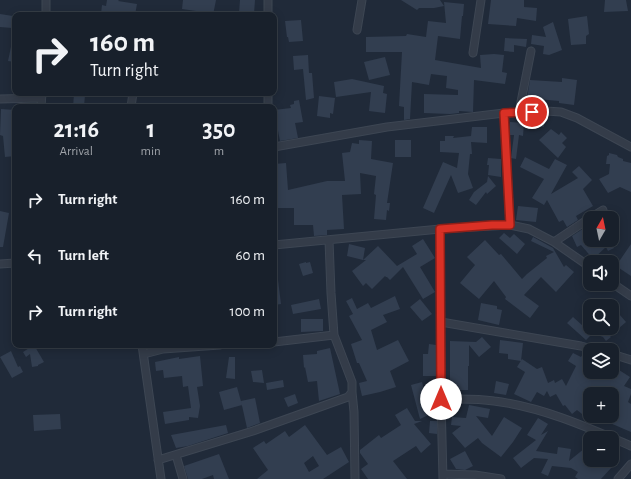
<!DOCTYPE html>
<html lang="en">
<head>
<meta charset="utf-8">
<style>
	:root { --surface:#18202b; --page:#252d37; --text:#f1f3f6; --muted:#9fa3a9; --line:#363e47 }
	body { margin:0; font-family:"Alegreya Sans",sans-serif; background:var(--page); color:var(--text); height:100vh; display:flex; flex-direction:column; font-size:15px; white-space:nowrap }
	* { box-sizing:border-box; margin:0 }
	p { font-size:13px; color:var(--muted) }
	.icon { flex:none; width:22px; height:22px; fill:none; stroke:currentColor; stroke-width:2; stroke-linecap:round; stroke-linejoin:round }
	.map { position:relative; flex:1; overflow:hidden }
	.side { position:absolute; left:12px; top:104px; width:265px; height:244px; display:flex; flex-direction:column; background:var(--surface); border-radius:8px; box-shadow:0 2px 10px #0003,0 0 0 1px var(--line) }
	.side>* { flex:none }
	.guide { position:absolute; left:12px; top:12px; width:265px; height:84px; border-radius:8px; box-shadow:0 2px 10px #0003,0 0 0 1px var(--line); background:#18202b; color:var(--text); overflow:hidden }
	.needle { width:26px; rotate:9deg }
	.buttons { position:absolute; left:583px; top:211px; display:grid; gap:8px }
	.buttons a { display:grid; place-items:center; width:36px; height:36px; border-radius:8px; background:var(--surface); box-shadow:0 2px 10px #0003,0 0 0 1px var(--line); font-size:20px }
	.pin { position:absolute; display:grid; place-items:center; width:34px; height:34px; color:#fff; margin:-17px; border:2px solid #fff; border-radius:50%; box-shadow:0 1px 4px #0007 }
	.me { position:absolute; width:44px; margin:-22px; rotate:0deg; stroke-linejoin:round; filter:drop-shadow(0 0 3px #0008) }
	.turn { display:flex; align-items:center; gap:14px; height:84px; padding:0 12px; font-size:18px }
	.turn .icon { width:52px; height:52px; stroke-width:2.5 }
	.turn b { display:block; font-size:28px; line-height:34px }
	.eta { display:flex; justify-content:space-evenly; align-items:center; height:68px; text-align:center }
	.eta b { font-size:24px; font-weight:700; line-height:28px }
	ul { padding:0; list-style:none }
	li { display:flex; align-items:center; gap:12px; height:56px; padding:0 12px }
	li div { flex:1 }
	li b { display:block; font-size:15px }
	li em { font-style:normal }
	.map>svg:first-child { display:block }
</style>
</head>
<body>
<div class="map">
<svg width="631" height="479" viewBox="0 0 631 479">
	<rect width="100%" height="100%" fill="#202a39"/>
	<path fill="#323e50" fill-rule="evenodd" d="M107 0H119L118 1 137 4 135 15 101 14 102 5 106 6Z
		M183 0H216L213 15H202L203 12 182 9Z
		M240 0H255L254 14 239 13Z
		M401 0H440L444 6 434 8H419L417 10Z
		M491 0H524V7L537 8 536 21 517 18 516 26 488 24Z
		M605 0H626L628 11 604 12Z
		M444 2 464 4 463 16H462L460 39 438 36 435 60 481 68 480 55 494 54 504 55 502 72 507 73 505 84 474 80 473 112 459 111V113L450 114 424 113V94L458 95V90L446 88 447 76 431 74 429 85 412 82 410 119 404 120V107L399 106 402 52H366V37L406 36 407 34 426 37 428 21 446 23Z
		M0 14 13 16 12 28 0 27Z
		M587 16 589 34 586 36V44L571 45 568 19Z
		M301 20 303 41 289 42 288 37H287L285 21Z
		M553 22 562 50 549 55 543 54 544 46 531 44 532 35 546 37 543 27Z
		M505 38 527 39 526 47 514 45V52L504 51Z
		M12 42H15V62L8 61Z
		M308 55 309 73H312L314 98 306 100 303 69 294 70 293 56Z
		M385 57 390 75 369 80 364 62Z
		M562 78 577 80 574 105 559 103V101L527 98 530 80 562 82Z
		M352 79 384 86 383 93 387 94 385 113 369 111 371 92 336 97 334 82Z
		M74 94 85 95 84 107H73Z
		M319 96 335 98 333 114 330 113V118L317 116Z
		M299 100 303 122 295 123 298 138 280 141 274 110 291 108 290 105 294 104V101Z
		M1 109 15 110 11 142 15 141V156L5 157 3 136 0 135Z
		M530 117 545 118 544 127 529 125Z
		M510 122 524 123 523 136 519 135 516 159 511 158 514 135H510Z
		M472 127H487V143L471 142 472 154H470L468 174 473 188 458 193 451 175 434 213 423 208 443 162 457 168 459 153 440 152V141H445V136H454L453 138 471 136Z
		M551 129 559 135 561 132 567 138 562 143 566 147 558 158 539 140Z
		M359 140 372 141 371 159 393 163 387 203H390L389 211 387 210 386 220 374 219 376 195 374 194 376 176 360 173 361 194 342 195 344 229 327 230V235L314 236 313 225H294V208H274V194H276L274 164 286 163 288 190 327 181H345L342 153 350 152 352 143 359 144Z
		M395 140H411V157H395Z
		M609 153 617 155 618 157 623 159V161L631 163V192L620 187 608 193 599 179 609 174 610 164H606L607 156 609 155Z
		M525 157 549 169 555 159 567 165 551 194 578 178 572 172 579 166 592 180 583 189 593 206 576 216 578 220 567 227 563 220 559 222 547 200 544 205 532 198 544 179 520 167Z
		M488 158 501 159V177L488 175 489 165H487Z
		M488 176 496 186 487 194 486 192 476 205 469 200 474 192 487 182Z
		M518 206 538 208 536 222 516 220Z
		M0 211 9 213 3 247H0Z
		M590 224V240H610L614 248 608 251 606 247 593 259 581 245 577 247 572 236Z
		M504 233 510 238 514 234 525 244 517 254 499 238Z
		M533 237 553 248 564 267 566 265 574 272 556 292 541 277 524 295 539 306 530 318 505 299 506 297 494 281 479 299 460 283 475 265 467 257 485 240 499 255 501 254 522 279 527 274 547 258 546 256 554 252 531 241Z
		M423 239 435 258 420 267 435 292 423 299 403 267 390 280 387 277H386L385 276 372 289 366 283 363 286 352 271 366 260H363L378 246 397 266 417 254 412 246Z
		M349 244 365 248 363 260 347 256Z
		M631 244V276L616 266Z
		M306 262V263L310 262 313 273 303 276 299 264Z
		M274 280H278L281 304 274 305Z
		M395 296 400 309 383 315 387 322 371 330 377 350 398 340 409 361 390 371 396 387 380 392 362 396 359 383 367 381 359 363H357L351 344 362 340 349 316 353 314 346 301 352 298 357 309 368 303 371 308Z
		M601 298 615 306H612L626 322 610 336 611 337 606 341 603 337 592 333 594 328H612V306H597Z
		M319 299 321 309 293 314 291 305Z
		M420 299 432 314 422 321 410 307Z
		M481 303 497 306V309L502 310 499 325 478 320Z
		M573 317 592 334 586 340 567 323Z
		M301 319H323V331L301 332Z
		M482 337 491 347 479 357 469 345V366H468V390H450V341L476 342Z
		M500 340 523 343 521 361 508 359V354L499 353Z
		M429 344 436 345V376H423V354H428Z
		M34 345 44 362 38 365V366L32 367 30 354 26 357 23 352Z
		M330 348 340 394 319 401 317 381 308 382 305 367 304 368 303 355 317 354V351Z
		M11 351 18 367 20 366 23 372 12 378 0 357Z
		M584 352 590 355V372H612V367L618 371 619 370 630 377 624 386 631 389V394L628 402 631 404V432L610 423 615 410 612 407V394H590V415L587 418 577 410 572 414 565 405 563 406 556 394 550 397 547 391 544 396 537 392 531 402 514 394 525 372 517 367 522 359 537 369 542 367 548 383 554 380 555 383 562 379 566 386 576 366 568 361 573 353 581 357Z
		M200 356 203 386 197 387 200 406 198 418 189 417V420L165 424 163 412 191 408 188 386 183 387 182 376 164 378 163 370 156 371 155 362 179 357V359Z
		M229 357H235V379L226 378Z
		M262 370 264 383 253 382 251 371Z
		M283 380 284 387 267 390 266 383Z
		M496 381 509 384 506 395 494 393Z
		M422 382 427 401 430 399 435 412 420 419 411 385Z
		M237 387 242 405 224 410 219 392Z
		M295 394 298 403 288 407 284 398Z
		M255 398 260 423 247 428 241 401Z
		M469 405 490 409 488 418 476 416 492 436 504 417 522 428 513 442 501 457 482 443 478 438 465 448 452 433 461 426 451 425 452 417 466 418Z
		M407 408 415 421H422L414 424 431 444 421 453 416 446 393 461 407 479H368L361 469 368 464 360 453V450L379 435 381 438 401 425 395 415Z
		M60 414 61 429 34 431 33 415Z
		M538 418 548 424 541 435 548 431 536 451 557 454 558 447 571 449 569 461 590 444V460H612V450L620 458 611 466 612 467 601 479H578L575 477 578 472 571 468 552 466 548 476 541 473 548 459 534 458 521 468 513 458 536 440 527 435Z
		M430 421H437V434L429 433Z
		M226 425 228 433 188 446 176 448 171 435Z
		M305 425 327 455 341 447 349 462 323 479H257L268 470 253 448 264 441 266 444 285 431 289 437ZM313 456 319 466 309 472 304 463Z
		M465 451 473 466 465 470 456 469 450 459Z
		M219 454 229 479H214L213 475 202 479H188L184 466Z"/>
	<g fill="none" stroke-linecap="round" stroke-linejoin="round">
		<defs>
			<path id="minor" d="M46 15V0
				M268 15V0
				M357 30 362 0
				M473 53 481 0
				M268 93V107
				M0 99 41 98
				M41 107 42 93
				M131 107 133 93
				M519 112 531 51
				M504 113 510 225
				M274 147 387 127 504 113 546 111 561 112 577 118 631 147
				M590 218 603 210
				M440 229 441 399 443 479
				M329 240 331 293 334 335
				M554 242 590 218
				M274 245 440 229 510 225 529 229 554 242 590 267
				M0 264 15 263
				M612 283 631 296
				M441 322 581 346 596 350
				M142 345 161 479
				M144 354 163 349 220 345
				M612 354 631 360
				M352 392 354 412 355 479
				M441 399C459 399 476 398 494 401 542 407 587 427 631 446
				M176 455 183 479
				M158 460 253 431 348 397 352 392V382L334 335 274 342
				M443 474 475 475 501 479
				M618 479 631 464"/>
		</defs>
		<use href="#minor" stroke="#3d4653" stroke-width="9"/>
		<use href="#minor" stroke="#343c49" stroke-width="7"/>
	</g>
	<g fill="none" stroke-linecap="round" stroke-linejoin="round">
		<defs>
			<path id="route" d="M441 399 440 229 492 225H510L504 113 532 112"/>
		</defs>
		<use href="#route" stroke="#8d1f18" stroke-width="10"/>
		<use href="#route" stroke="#d93025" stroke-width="7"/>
	</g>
</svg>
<div class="buttons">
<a><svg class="needle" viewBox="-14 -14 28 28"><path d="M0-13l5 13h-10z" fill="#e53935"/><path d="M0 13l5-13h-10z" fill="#9fa3a9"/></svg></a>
<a><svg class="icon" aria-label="sound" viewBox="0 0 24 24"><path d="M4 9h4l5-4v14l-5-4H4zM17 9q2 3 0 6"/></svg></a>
<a><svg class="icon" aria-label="search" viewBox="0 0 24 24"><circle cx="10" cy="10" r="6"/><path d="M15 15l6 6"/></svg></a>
<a><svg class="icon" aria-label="layers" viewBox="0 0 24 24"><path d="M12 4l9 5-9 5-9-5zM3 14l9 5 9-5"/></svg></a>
<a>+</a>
<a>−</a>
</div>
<div class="pin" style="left:532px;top:112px;background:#d93025"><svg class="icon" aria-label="arrive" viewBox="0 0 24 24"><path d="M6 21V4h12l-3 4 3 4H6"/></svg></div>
<svg class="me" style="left:441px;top:399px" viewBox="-20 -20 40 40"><circle r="19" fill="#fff"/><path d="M0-13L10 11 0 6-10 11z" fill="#d93025"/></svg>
<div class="guide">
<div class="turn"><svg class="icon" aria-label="right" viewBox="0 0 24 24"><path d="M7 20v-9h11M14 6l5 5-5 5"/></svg><div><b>160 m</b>Turn right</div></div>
</div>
<section class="side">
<div class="eta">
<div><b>21:16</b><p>Arrival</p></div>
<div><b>1</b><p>min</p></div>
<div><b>350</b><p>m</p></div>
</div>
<ul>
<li><svg class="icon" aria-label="right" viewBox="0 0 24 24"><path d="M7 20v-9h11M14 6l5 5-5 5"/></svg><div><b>Turn right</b></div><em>160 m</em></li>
<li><svg class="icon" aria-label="left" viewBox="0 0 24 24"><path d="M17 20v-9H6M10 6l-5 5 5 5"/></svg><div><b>Turn left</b></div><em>60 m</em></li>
<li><svg class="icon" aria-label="right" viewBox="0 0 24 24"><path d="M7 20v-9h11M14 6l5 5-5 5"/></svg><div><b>Turn right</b></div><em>100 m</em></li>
</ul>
</section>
</div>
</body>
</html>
